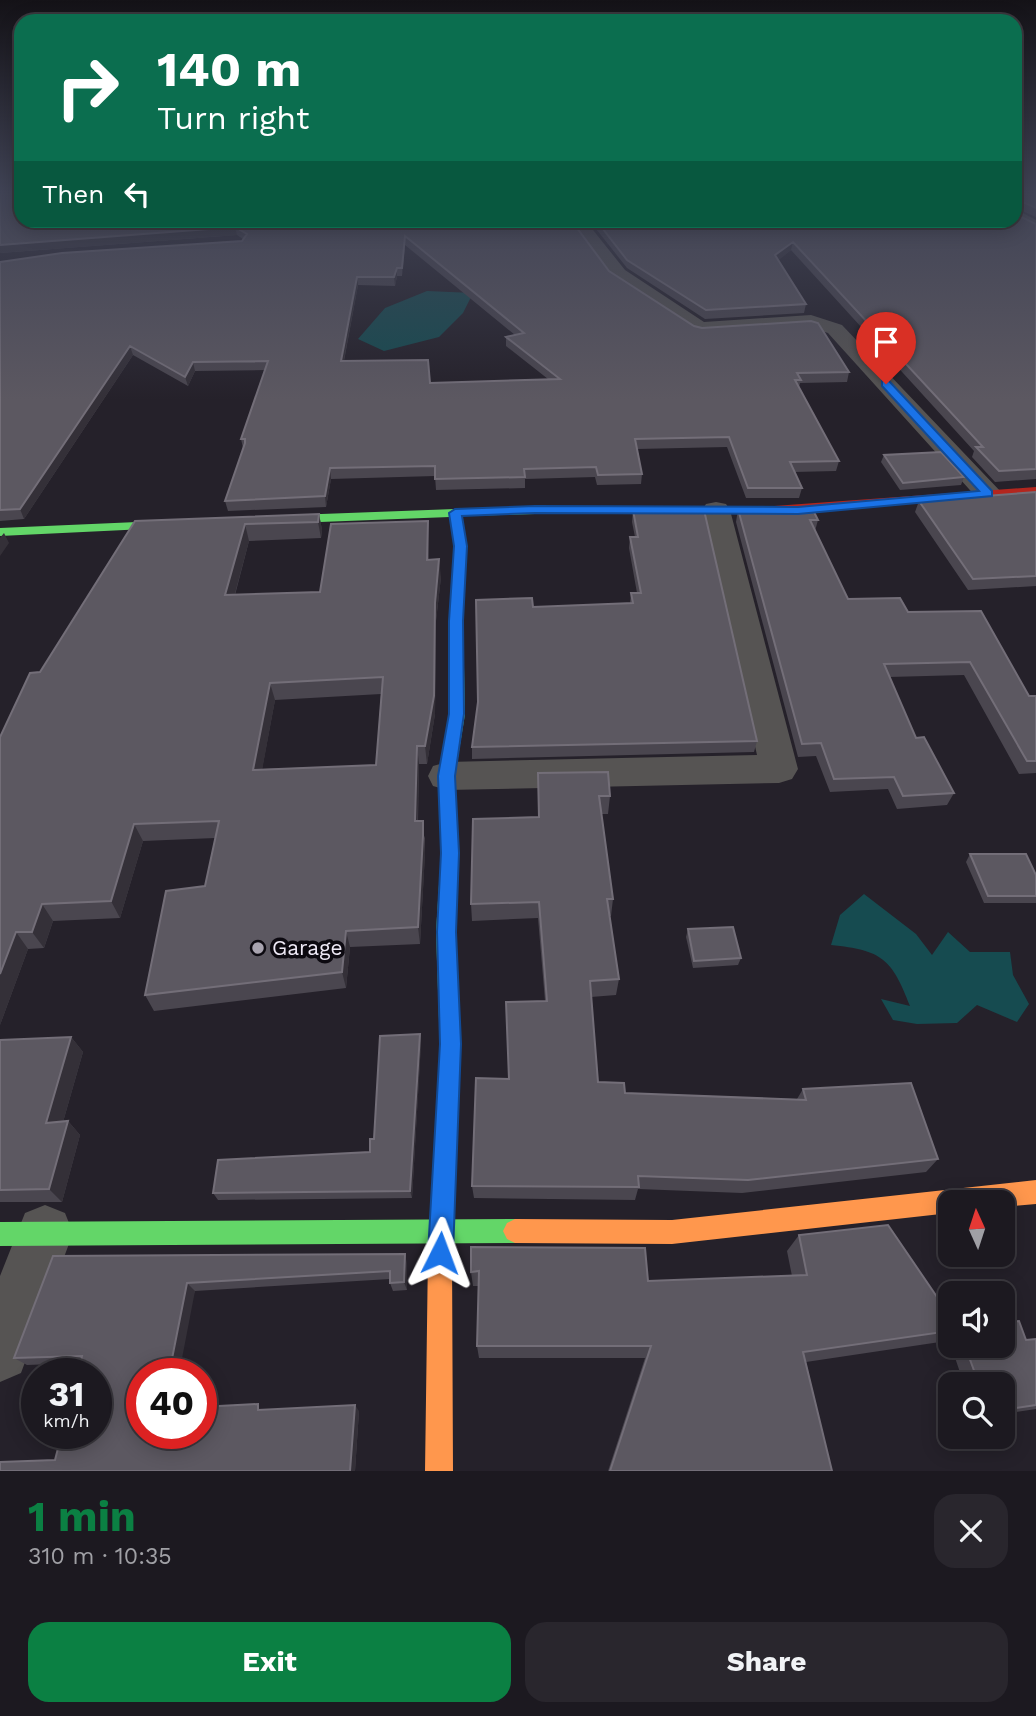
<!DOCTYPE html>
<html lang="en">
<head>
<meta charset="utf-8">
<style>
	:root { --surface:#1c1920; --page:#29262d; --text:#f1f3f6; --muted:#a0a0a5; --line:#3a383e; --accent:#0b8043 }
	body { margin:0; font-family:"Work Sans",sans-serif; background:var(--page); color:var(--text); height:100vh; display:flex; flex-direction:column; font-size:26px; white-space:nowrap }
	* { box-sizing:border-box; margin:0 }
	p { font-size:23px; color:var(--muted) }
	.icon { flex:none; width:38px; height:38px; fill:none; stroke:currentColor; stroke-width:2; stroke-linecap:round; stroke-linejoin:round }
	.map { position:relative; height:1471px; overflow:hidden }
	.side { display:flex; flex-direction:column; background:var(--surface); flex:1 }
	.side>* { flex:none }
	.banner { position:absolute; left:14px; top:14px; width:1008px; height:214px; border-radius:21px; box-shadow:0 4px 18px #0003,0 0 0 2px var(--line); background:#0b6e4f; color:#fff; overflow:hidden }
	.needle { width:46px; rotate:357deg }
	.buttons { position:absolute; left:938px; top:1190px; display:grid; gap:14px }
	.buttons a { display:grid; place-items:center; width:77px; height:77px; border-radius:14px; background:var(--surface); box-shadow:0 4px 18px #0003,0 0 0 2px var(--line); font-size:35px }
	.speed { position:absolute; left:21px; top:1358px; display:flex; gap:14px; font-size:35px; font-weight:700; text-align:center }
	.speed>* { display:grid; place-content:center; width:91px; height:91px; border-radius:50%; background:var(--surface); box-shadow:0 4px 18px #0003,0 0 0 2px var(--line); line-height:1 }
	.speed small { font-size:18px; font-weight:400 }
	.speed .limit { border:10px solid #d22; background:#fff; color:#111 }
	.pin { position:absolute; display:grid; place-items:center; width:60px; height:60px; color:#fff; margin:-72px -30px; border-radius:50% 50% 50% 0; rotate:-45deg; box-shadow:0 0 7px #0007 }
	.pin .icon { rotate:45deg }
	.me { position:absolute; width:77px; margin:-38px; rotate:3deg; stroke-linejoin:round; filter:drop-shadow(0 0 5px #0008) }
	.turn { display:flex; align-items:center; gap:24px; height:147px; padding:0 28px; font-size:32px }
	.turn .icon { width:91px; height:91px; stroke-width:2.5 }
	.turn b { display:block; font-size:49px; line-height:60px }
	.then { display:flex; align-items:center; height:66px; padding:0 28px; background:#0003; gap:14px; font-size:26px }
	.round { display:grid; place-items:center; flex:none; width:74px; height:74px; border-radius:21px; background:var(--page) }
	.head { display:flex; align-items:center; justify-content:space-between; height:119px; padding:0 28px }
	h1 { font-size:42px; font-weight:700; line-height:52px; color:var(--accent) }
	.cta { display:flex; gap:14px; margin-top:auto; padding:14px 28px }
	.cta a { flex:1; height:80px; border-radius:21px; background:var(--accent); color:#fff; font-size:28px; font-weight:700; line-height:80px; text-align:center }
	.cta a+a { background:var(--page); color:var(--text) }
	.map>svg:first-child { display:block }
</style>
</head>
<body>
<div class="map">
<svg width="1036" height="1471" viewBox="0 0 1036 1471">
	<rect width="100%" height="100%" fill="#25212a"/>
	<path fill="#164b50" d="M427 291 473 293 463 313 439 337 384 351 358 339 385 308Z
		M864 894 916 934 932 955 948 932 970 952H1010L1013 975 1029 1004 1017 1022 977 1005 957 1023 917 1024 893 1020 881 999 910 1006C892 959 882 950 831 945L840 915Z"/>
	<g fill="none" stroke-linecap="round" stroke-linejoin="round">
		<path fill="#565453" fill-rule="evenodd" d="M1015 209 1036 220V233L1014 220Z
			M568 220H585L625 270 704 322 811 315 842 325 1002 493 998 499 988 501 978 499 828 333 809 327 700 335 693 333 611 278Z
			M716 502 726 504 730 510 798 769 792 779 779 783 447 790 433 786 428 776 433 766 447 762 757 755 702 510 706 504Z
			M45 1205 65 1213 73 1233 21 1373 0 1382V1276L25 1213Z"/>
		<path fill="#63d668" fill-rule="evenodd" d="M535 506H774L780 510 774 514H535L462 516 467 546 463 621 465 714 455 776 459 853 456 932 460 1049 457 1056 450 1059 443 1056 440 1049 436 932 441 853 439 776 449 714V621L455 546 450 517 268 524 262 520 268 516Z
			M183 520 187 521V527L0 536V528Z
			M515 1219 523 1223 527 1231 523 1239 515 1243 0 1246V1222Z"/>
		<path fill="#ff974d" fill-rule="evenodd" d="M450 1039 457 1042 460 1049 452 1253 453 1471H425L428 1253 440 1049 443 1042Z
			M1036 1180V1204L1003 1207V1202H950V1213L672 1244 515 1243 507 1239 503 1231 507 1223 515 1219 672 1220Z"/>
		<path fill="#b3261e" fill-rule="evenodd" d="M1036 487V493L774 514 768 510 774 506Z"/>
	</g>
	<path fill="#4a464f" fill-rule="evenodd" d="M0 194 571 220 609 271 694 326 849 372 847 382 800 383 799 387 839 461 836 471 794 472 802 488 799 498H746L727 447 637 449 642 474 641 484 597 485 595 477 525 479V488L436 490 435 476 331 479 326 507 228 511 225 501 243 448 241 439 265 370 195 371 188 386 133 355 24 519 0 521V262L242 241 243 239 237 235 0 253ZM405 245 515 335 506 337V346L548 379 430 383 344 361 358 285 395 286 397 276H402Z
		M1015 194H1036V217L1016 208 1015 214 1036 224V479L995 482 972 457 974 451 791 250 778 260 806 304 804 313 705 319 627 268 589 220H1015Z
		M884 455 964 477 961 485 900 490 881 462Z
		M1036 492V586L968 590 915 512 919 501Z
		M738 509 818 520 815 531 848 599 908 612 1029 696H1036V773L1019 774 964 675 889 677 916 738 954 793 947 805 897 809 888 789 830 792 816 756 798 757 736 522Z
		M633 510 757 741 754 752 472 759V747L533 607 630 603 631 593H637L629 548 630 537H635L632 522Z
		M319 514 322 530 321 538 249 541 235 595 320 592 429 538V560L441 577 436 621 435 714 427 764H419L418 821 425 838V853L420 944 350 947 346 988 154 1011 145 995 205 886 215 838 143 841 120 918 53 921 44 948 28 949 0 1025 40 672 135 521ZM381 694 376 765 262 769 275 700Z
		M538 773 610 796 608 814H601L613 899 611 916H610L619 979 616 995 591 997 598 1082 625 1093 797 1099 803 1089 938 1159 926 1172 742 1193 638 1189 635 1200 474 1198 472 1186 509 1079 545 1001 538 918 472 921 471 904 538 817Z
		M970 854 1036 875V903H984L966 862Z
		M688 929 741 958 738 965 693 968 686 937Z
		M420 1034 421 1043 412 1198 218 1200 213 1193 370 1152 374 1139Z
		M71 1037 83 1052 63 1122 68 1121 80 1135 62 1202H0V1040Z
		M799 1235 950 1316V1344L948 1337 940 1342 806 1362 832 1471H608L645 1358H479L477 1346 479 1286H473L471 1272V1247L648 1281 792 1276 787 1251Z
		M53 1256 407 1263V1290L393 1291 390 1283V1279L195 1291 142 1433 265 1410 359 1411 355 1471H0L55 1460 80 1363 27 1365 14 1358Z
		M1036 1339V1409L1003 1414V1384H964L951 1346H1003L1026 1340Z"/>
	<path fill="#343038" d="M235 227 237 235 0 253V245Z
		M405 236V245L402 276V268Z
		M793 242 791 250 774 264 775 255Z
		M397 268V276L395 286 394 277Z
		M357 277 358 285 342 370 341 361Z
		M130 346 133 355 24 519 20 509Z
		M193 362 195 371 188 386 185 377Z
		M330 468 331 479 326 507 325 496Z
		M319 514 322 530 321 538 318 522Z
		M428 521 429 538 428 577 427 560Z
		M245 524 249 541 230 612 225 595Z
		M4 533 9 543 0 556V538Z
		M439 559 441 577 436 621 435 714 427 764 425 746Z
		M270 683 275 700 259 787 253 770Z
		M417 746 419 764 417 838 415 821Z
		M423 821 425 853 420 944 418 927Z
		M134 824 143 841 120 918 111 901Z
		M42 904 53 921 44 948 32 932Z
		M346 931 350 947 346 988 342 972Z
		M16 932 28 949 0 1025V974Z
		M420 1034 421 1043 412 1198 410 1191Z
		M71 1037 83 1052 59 1136 46 1123Z
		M68 1121 80 1135 62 1202 49 1189Z
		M405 1254 407 1263V1290L404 1282Z
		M187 1283 195 1291 179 1374H169Z
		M355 1405 359 1411 355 1471H350Z"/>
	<path fill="#5c5861" stroke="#736e78" stroke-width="2" fill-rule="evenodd" d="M0 194H21V220H571L609 271 694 326 702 328 811 321 818 323 849 372 797 373 801 380H795L839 461 790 462 802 488H748L729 437 635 439 642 474 598 475 596 467 524 469 525 477 435 479V466L330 468 325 496 225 501 245 443V439H241L268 361 193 362 185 377 130 346 20 509 0 510V262L62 253 242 241 247 234 235 227 0 245ZM405 236 524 333 506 337 560 379 430 383 428 360 341 361 357 277H394L397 268H402Z
		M1015 194H1036V208L1016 199 1015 214 1036 224V469L999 471 976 447H983L793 242 775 255 806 304 706 310 627 260 596 220H1015Z
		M941 452 964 477 903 483 884 455Z
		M1036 492V576L973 579 919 501Z
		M812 508 818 520H810L848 599 900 598 908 612 981 611 1029 696H1036V761H1027L970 662 884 664 916 738 924 737 954 793 903 796 894 777 834 779 821 743 802 744 738 509Z
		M633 510H704L757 741 472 747 478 702 476 600 532 598 533 607 633 603 631 593H641L630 537H638Z
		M319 514 318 522 245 524 225 595 320 592 331 524 428 521 427 560 439 559 435 603 434 696 425 746H417L415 821H423V836L418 927 346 931 342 972 145 995 166 891 205 886 219 821 134 824 111 901 42 904 32 932H16L0 974V737L30 673 40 672 135 521ZM383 677 376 765 253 770 270 683Z
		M608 772 610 796H599L613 899H607L619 979 590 981 598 1082 624 1083 625 1093 806 1100 803 1089 911 1083 938 1159 748 1180 638 1176 639 1187 472 1186 476 1078 509 1079 506 1002 547 1001 539 902 471 904 473 819 539 817 538 773Z
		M970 854H1026L1036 875V896H988Z
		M733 927 741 958 694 961 688 929Z
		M420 1034 410 1191 213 1193 218 1160 370 1152V1139H374L380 1036Z
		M71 1037 46 1123 68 1121 49 1189 0 1190V1040Z
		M888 1225 950 1316V1331L803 1352 832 1471H610L651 1346H477L479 1271 471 1272V1247L645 1248 648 1281 807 1275 799 1235Z
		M405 1254 404 1282 390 1283V1271L187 1283 169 1374H142V1433H201V1407L258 1404V1410L355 1405 350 1471H0V1462L55 1460 62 1433H96V1374H78L82 1356 14 1358 53 1256Z
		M1019 1321 1026 1340 1036 1339V1405L1003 1410V1384H979L965 1346H1003V1323Z"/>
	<linearGradient id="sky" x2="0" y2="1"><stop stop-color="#141217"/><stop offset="0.48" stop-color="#404355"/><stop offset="1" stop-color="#404355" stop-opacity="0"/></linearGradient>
	<rect width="1036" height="400" fill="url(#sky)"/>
	<path fill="#1a73e8" stroke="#114b97" stroke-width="2" d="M882 381H889L992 491V496L798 514 535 513 462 516 467 546 463 621 464 714 455 776 459 853 456 932 461 1044 453 1253 449 1261 440 1265 432 1261 428 1253 440 1044 437 932 441 853 438 776 449 714V621L454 546 449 513 455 509 535 506 798 507 979 491 882 386Z"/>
	<circle fill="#a8a3af" stroke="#0c0910" stroke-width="2.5" cx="258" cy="948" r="7"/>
	<g text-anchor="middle" stroke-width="7" stroke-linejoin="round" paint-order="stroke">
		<g font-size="21" fill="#eee9f6" stroke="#0c0910" text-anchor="start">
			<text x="272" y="955">Garage</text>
		</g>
	</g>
</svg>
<div class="buttons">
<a><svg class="needle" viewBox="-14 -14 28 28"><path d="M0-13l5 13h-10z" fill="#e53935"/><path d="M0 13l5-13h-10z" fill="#a0a0a5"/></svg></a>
<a><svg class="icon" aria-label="sound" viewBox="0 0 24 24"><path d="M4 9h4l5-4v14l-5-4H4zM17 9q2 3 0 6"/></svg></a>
<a><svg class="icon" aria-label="search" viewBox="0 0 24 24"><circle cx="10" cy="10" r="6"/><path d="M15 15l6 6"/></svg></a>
</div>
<div class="speed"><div>31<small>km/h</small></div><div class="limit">40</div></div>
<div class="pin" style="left:886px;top:384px;background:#d93025"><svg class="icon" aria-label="arrive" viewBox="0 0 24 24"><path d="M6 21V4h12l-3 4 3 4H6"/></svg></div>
<svg class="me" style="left:440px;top:1253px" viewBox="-20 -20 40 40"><path d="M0-17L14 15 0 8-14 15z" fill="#1a73e8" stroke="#fff" stroke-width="4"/></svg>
<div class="banner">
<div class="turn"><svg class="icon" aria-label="right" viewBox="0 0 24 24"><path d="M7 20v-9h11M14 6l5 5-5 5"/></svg><div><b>140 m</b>Turn right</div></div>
<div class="then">Then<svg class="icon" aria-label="left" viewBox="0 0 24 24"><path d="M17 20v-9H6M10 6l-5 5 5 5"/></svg></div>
</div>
</div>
<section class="side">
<div class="head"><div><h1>1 min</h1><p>310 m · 10:35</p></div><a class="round"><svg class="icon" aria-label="close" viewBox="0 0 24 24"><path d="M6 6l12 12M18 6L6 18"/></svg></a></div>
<div class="cta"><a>Exit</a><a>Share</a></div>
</section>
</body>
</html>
